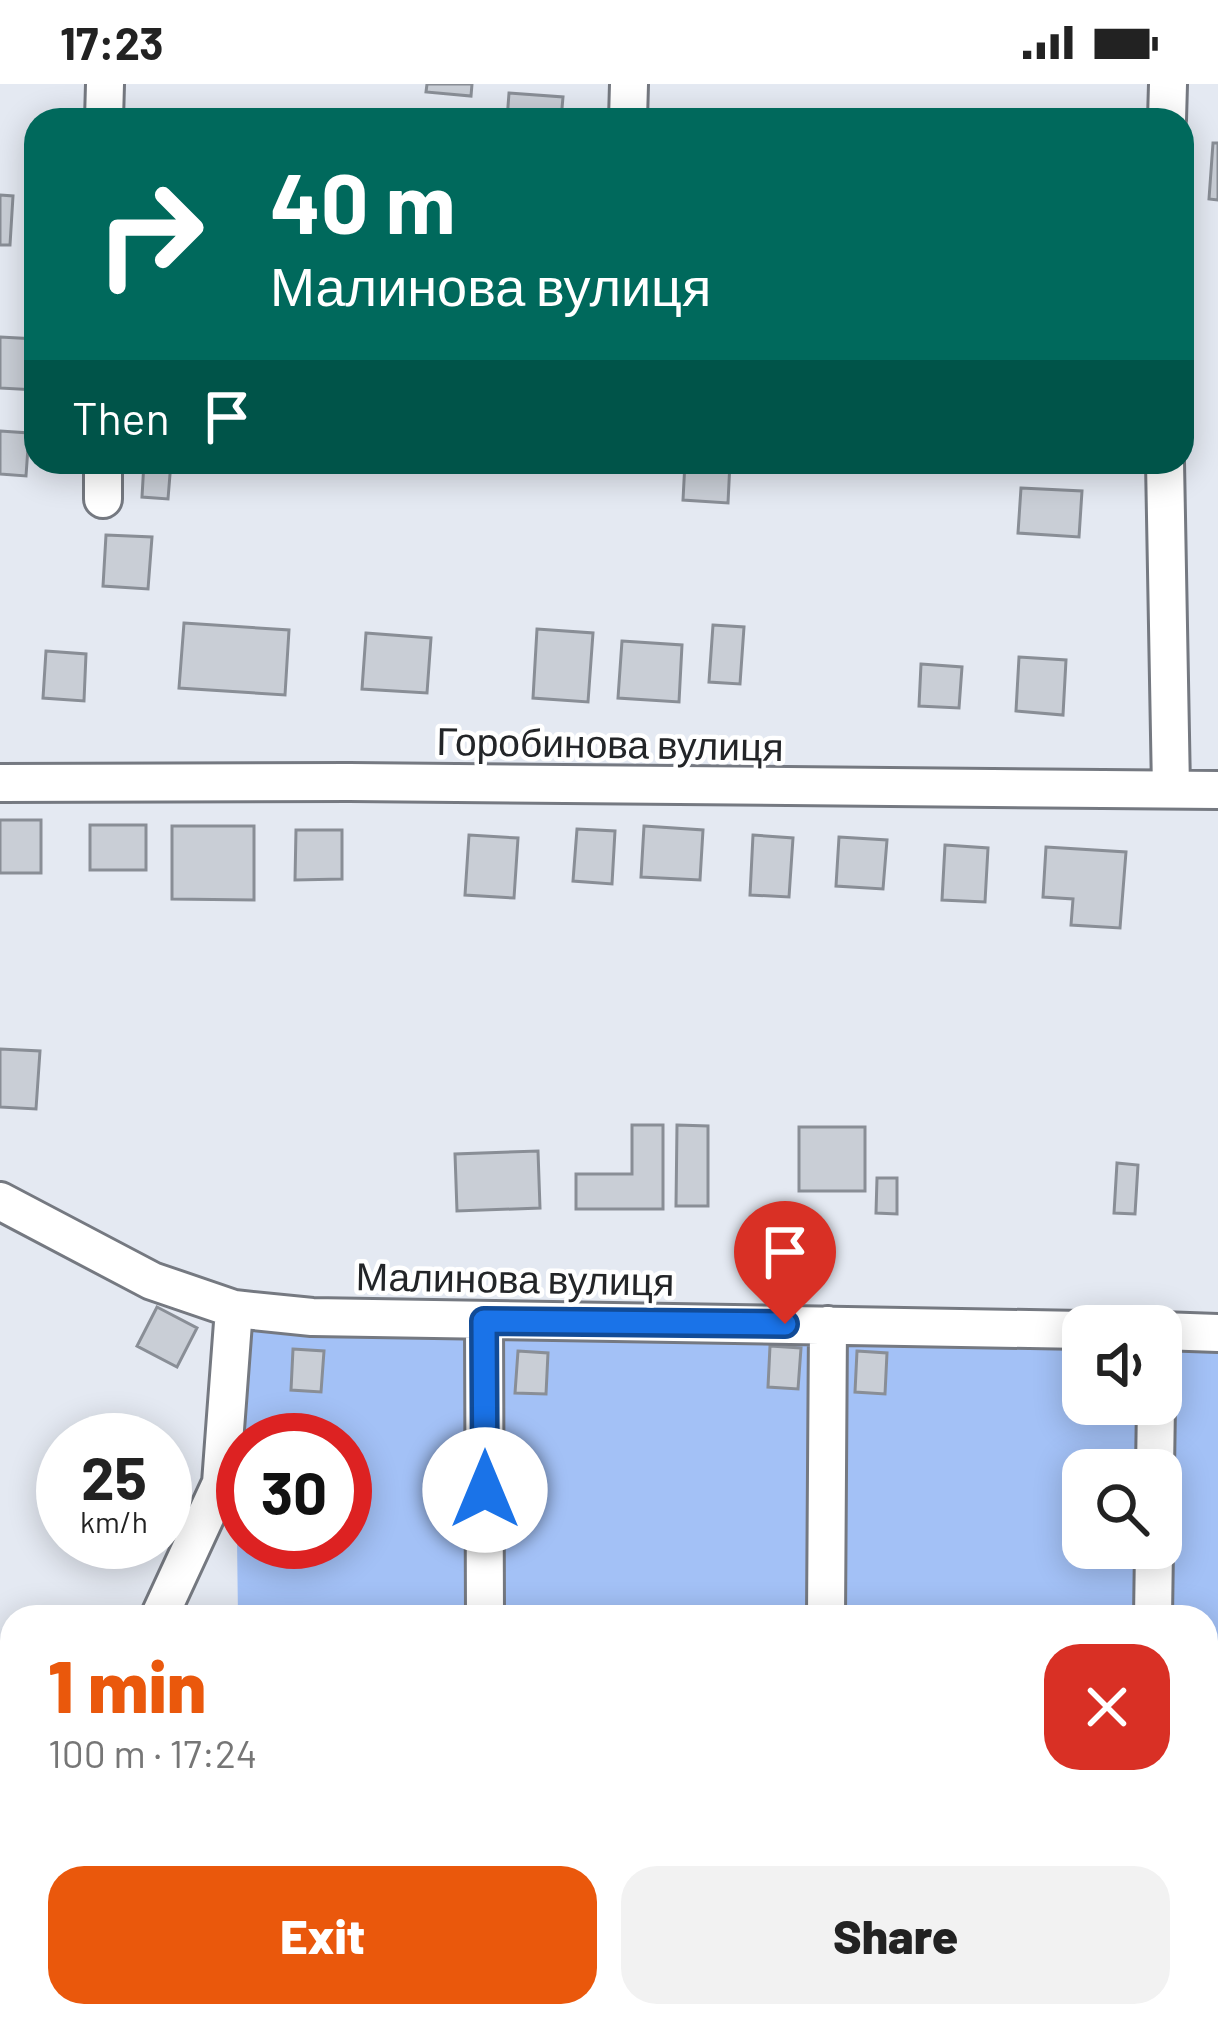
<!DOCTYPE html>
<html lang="en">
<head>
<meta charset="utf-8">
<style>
	:root { --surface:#fff; --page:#f2f2f2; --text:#222; --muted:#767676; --accent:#ea580c }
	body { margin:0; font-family:Barlow,sans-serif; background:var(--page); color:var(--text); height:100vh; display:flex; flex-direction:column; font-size:45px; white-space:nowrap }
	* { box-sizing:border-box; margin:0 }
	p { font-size:39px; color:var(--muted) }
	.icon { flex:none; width:66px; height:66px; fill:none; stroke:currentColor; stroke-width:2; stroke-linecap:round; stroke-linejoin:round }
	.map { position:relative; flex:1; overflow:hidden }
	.drawer { position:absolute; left:0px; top:1521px; width:1218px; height:423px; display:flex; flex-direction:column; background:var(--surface); border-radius:36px 36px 0 0; box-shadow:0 6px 30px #0003 }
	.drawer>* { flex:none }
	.guide { position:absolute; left:24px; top:24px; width:1170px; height:366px; border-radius:36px; box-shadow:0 6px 30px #0003; background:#00695c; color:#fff; overflow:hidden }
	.controls { position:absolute; left:1062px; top:1221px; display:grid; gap:24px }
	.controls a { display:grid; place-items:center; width:120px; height:120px; border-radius:24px; background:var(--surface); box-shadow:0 6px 30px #0003; font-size:60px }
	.speed { position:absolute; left:36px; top:1329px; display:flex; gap:24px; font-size:60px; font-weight:700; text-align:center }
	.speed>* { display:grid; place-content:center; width:156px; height:156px; border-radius:50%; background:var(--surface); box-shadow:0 6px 30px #0003; line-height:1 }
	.speed small { font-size:30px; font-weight:400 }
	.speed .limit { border:18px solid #d22; background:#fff; color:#111 }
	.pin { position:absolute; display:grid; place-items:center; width:102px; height:102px; color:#fff; margin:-123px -51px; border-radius:50% 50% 50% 0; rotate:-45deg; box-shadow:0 0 12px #0007 }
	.pin .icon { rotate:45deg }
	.me { position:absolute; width:132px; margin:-66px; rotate:0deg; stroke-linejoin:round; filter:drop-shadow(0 0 9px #0008) }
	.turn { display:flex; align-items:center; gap:42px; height:252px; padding:0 48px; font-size:54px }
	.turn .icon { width:156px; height:156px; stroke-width:2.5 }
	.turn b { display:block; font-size:84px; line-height:102px }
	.then { display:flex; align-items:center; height:114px; padding:0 48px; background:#0003; gap:24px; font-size:45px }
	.round { display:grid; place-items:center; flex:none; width:126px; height:126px; border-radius:36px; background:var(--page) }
	.overview { display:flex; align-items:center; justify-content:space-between; height:204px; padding:0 48px }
	h1 { font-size:72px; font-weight:800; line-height:90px; color:var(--accent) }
	.button { display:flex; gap:24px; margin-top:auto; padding:24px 48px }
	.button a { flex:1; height:138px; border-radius:36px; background:var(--accent); color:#fff; font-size:48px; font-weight:800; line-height:138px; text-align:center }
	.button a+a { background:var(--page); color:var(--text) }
	.status { display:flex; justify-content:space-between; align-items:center; height:84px; padding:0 60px; background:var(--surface); direction:ltr }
	.status svg { height:33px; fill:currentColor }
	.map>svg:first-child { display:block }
</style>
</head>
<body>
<div class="status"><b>17:23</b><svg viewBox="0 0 49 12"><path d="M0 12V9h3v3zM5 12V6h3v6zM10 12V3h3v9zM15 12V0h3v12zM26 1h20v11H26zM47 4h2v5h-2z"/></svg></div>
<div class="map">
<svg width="1218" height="1943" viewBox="0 0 1218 1943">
	<rect width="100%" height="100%" fill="#e4e9f2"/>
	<path fill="#a3c1f6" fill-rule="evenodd" d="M234 1225 1126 1242H1083V1320H1161V1243L1218 1244V1943H244V1932H1206V1533H238ZM243 1356H345V1458H243ZM1083 1386H1161V1464H1083Z"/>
	<path fill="#c9ced6" stroke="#898e96" stroke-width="3" d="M427 0H472L471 12 426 8Z
		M509 9 563 13 561 36H507Z
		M1213 59H1218V116L1209 115Z
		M0 111 13 112 10 161H0Z
		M0 253 36 255V306L0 304Z
		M0 347 29 349 26 392 0 390Z
		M144 378H171L168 415 142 413Z
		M685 378H730L728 419 683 416Z
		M1021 404 1082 407 1079 453 1018 449Z
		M106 451 152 453 148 505 103 502Z
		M184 539 289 546 285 611 179 604Z
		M713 541 744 543 740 600 709 598Z
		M537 545 593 549 588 618 533 614Z
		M366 549 431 554 427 609 362 605Z
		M622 557 682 561 679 618 618 614Z
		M46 567 86 570 84 617 43 614Z
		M1019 573 1066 576 1063 631 1016 627Z
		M921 580 962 583 959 624 919 622Z
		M0 736H41V789H0Z
		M90 741H146V786H90Z
		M172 742H254V816L172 815Z
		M644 742 703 746 700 796 641 793Z
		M577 745 615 747 612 800 573 797Z
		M296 746H342V795L295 796Z
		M469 751 518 754 514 814 465 811Z
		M753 751 793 754 789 813 750 811Z
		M839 753 887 756 883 805 836 802Z
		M945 761 988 764 985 818 942 816Z
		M1046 763 1126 768 1120 844 1071 841 1073 815 1043 813Z
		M0 965 40 967 36 1025 0 1023Z
		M632 1041H663V1125H576V1090H632Z
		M677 1041 708 1042V1122H676Z
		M799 1043H865V1107H799Z
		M538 1067 540 1124 457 1127 455 1070Z
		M1117 1079 1138 1081 1135 1130 1114 1129Z
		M877 1094H897V1130L876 1129Z
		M157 1223 197 1244 177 1283 137 1262Z
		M770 1262 801 1264 798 1305 768 1303Z
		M293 1265 324 1267 321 1308 291 1306Z
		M518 1267 548 1269 546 1310 515 1309Z
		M857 1267 887 1269 885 1310 855 1308Z
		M0 1592 12 1597V1617L1 1640Z"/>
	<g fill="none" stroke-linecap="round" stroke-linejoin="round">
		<defs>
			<path id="minor" d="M104 36 105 0
				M628 36 629 0
				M1167 36 1168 0
				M1165 378 1171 705
				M103 415V378
				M0 699 349 698 1218 706
				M0 1117 152 1197 234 1225 312 1233 1083 1246
				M484 1237 485 1533
				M1161 1247 1218 1249
				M1155 1386 1156 1320
				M159 1533 221 1399 234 1225
				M826 1533 828 1241
				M1153 1533 1154 1464
				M100 1943V1932
				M485 1943V1932
				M817 1943V1932
				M1152 1943 1153 1932"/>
		</defs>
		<use href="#minor" stroke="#757981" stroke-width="42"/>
		<use href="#minor" stroke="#fff" stroke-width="36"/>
	</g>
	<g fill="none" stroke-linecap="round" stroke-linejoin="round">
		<defs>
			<path id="route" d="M485 1406 484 1237 785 1240"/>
		</defs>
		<use href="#route" stroke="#114b97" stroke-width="30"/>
		<use href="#route" stroke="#1a73e8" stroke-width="21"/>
	</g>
	<g text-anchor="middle" stroke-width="9" stroke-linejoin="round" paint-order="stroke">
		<g font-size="39" fill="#232528" stroke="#fff">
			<text transform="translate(610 660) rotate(1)" y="14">Горобинова вулиця</text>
			<text transform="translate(515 1195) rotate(1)" y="14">Малинова вулиця</text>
		</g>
	</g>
</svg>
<div class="controls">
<a><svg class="icon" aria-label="sound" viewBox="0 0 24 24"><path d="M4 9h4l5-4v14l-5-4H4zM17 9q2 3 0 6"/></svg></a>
<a><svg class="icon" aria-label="search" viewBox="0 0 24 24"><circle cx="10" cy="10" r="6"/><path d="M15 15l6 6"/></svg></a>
</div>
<div class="speed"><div>25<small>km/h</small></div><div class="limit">30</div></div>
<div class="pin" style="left:785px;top:1240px;background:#d93025"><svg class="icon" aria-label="arrive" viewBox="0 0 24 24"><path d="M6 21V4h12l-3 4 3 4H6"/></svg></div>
<svg class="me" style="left:485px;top:1406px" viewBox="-20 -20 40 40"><circle r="19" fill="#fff"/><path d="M0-13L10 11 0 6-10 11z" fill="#1a73e8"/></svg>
<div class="guide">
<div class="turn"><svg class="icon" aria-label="right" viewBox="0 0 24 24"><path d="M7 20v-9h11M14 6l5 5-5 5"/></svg><div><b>40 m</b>Малинова вулиця</div></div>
<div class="then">Then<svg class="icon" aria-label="arrive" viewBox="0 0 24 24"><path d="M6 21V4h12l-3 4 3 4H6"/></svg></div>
</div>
<section class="drawer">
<div class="overview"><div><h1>1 min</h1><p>100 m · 17:24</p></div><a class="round" style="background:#d93025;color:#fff"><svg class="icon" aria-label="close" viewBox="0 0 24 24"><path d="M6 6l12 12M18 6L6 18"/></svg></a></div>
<div class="button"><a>Exit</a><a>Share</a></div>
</section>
</div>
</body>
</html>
